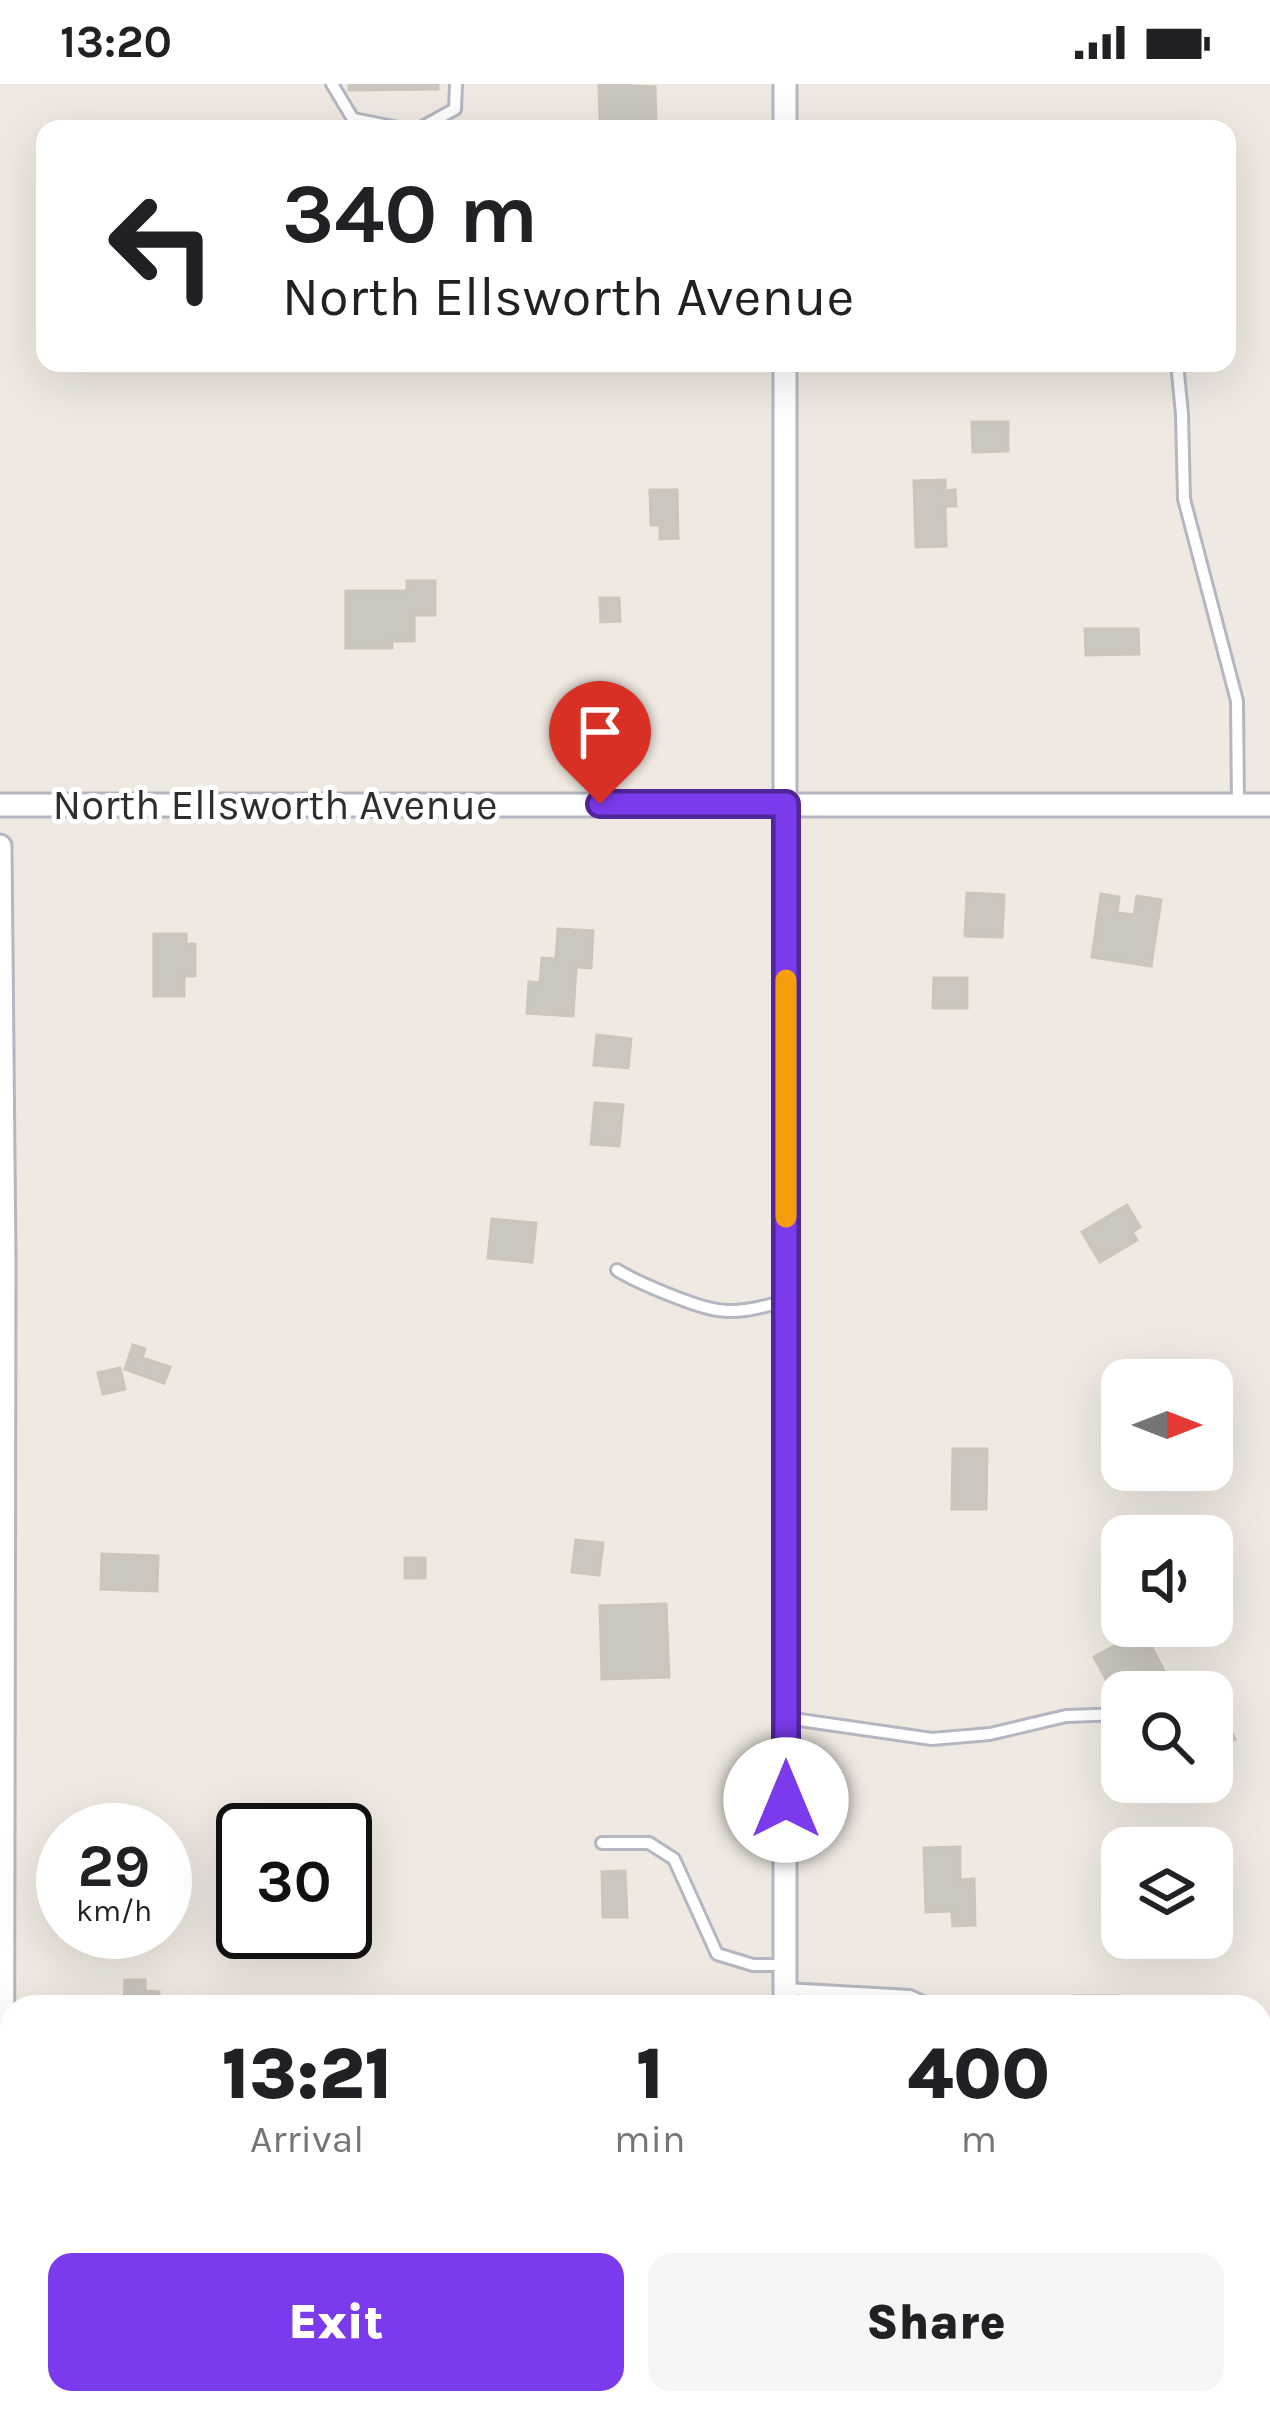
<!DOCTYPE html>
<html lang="en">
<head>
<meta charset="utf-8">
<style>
	:root { --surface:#fff; --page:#f6f6f6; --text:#202124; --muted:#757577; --accent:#7c3aed }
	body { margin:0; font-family:Karla,sans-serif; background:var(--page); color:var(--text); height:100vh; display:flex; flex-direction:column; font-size:45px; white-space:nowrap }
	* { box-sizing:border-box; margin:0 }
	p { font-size:39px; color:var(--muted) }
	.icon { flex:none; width:66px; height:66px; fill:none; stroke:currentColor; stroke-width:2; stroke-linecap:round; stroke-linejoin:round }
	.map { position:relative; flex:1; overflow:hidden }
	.drawer { position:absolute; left:0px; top:1911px; width:1272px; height:420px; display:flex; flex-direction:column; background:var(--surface); border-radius:36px 36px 0 0; box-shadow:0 12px 48px #0002 }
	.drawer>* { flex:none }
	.hud { position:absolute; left:36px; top:36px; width:1200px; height:252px; border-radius:24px; box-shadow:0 12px 48px #0002; background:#fff; color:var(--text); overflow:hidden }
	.needle { width:78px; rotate:90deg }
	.tools { position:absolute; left:1101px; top:1275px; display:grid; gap:24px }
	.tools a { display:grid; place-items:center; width:132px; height:132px; border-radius:24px; background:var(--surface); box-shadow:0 12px 48px #0002; font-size:60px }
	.speed { position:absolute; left:36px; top:1719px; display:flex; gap:24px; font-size:60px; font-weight:700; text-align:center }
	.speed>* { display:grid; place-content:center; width:156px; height:156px; border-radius:50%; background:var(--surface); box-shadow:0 12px 48px #0002; line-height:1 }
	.speed small { font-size:30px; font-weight:400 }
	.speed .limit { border:6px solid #111; border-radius:18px; background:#fff; color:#111 }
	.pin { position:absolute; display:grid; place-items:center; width:102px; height:102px; color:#fff; margin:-123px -51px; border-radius:50% 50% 50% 0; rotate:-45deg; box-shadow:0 0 12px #0007 }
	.pin .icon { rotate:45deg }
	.me { position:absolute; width:132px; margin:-66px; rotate:0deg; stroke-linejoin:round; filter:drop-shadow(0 0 9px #0008) }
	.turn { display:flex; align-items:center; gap:42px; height:252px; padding:0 48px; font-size:54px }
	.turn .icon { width:156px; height:156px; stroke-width:2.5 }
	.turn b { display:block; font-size:84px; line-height:102px }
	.eta { display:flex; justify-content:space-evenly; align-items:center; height:204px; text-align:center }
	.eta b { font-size:72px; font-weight:800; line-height:84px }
	.cta { display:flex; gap:24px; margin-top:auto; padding:24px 48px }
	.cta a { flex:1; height:138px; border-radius:24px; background:var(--accent); color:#fff; font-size:48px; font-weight:800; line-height:138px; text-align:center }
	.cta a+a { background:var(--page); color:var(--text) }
	.status { display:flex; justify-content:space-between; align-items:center; height:84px; padding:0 60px; background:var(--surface); direction:ltr }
	.status svg { height:33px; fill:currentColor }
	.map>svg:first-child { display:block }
</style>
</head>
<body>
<div class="status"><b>13:20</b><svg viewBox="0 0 49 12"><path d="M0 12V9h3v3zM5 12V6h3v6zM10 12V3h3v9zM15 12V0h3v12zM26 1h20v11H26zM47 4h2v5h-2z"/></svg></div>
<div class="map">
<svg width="1270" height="2331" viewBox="0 0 1270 2331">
	<rect width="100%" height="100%" fill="#efe9e1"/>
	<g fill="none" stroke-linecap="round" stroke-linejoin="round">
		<path stroke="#75cff0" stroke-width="6" d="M1260 2161 1270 2157
			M989 2331 1005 2319"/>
	</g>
	<path fill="#cbc7bf" stroke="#cbc5ba" stroke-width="3" d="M349 0H438V5L349 6Z
		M599 0 655 3 656 36 600 37Z
		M972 338H1008V367L973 368Z
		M945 396V407L955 406 956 422H945L946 462 916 463 914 397Z
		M650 406H677L678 454 660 455V441H651Z
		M407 497H435V531H414V557H392V564H346V507H407Z
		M600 514H619L620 537 601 538Z
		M1085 545H1138L1139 570 1086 571Z
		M967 809 1004 811 1002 853 965 852Z
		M1101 810 1119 813 1117 829 1134 831 1137 812 1161 816 1151 882 1092 873Z
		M558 845 593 847 591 884 576 883 573 932 527 929 529 898 540 899 542 874 556 875Z
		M154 850H186V860H195V892H184V912H154Z
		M934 894H967V924H933Z
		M597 951 631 955 628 984 594 981Z
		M595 1019 623 1021 619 1062 591 1060Z
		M1127 1121 1140 1143 1132 1148 1137 1156 1100 1178 1082 1148Z
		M492 1135 536 1139 532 1178 488 1174Z
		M133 1261 145 1265 142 1274 170 1283 164 1299 125 1285Z
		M120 1284 125 1305 103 1310 98 1289Z
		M953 1365H987L986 1425H952Z
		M576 1456 603 1459 599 1491 572 1488Z
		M102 1470 158 1472 157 1507 101 1505Z
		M405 1474H425V1494H405Z
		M666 1520 669 1593 602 1595 600 1522Z
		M1143 1547 1164 1587 1116 1613 1094 1573Z
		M1212 1611 1235 1655 1212 1667Z
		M960 1763V1796L974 1795 975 1841 953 1842 952 1827 926 1828 924 1764Z
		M625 1787 627 1833H603L602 1788Z
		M125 1896H145V1907L159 1908 158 1923H124Z
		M1074 1912H1120L1121 1923H1075Z"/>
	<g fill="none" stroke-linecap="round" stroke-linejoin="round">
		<defs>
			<path id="lane" d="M332 0 353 35 404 45
				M419 45 455 25 456 0
				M1177 279 1182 330 1184 415 1237 617 1238 721
				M617 1186C636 1198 695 1223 718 1226 740 1230 765 1222 786 1217
				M786 1634 932 1655 990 1650 1066 1632 1122 1630
				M602 1759H649L674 1775 717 1870 753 1881H786
				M785 1905 910 1912 934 1923"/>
			<path id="street" d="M785 0V45
				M0 721H1270
				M0 762 4 1175 2 2331
				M785 1923V279
				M783 2331 784 2319"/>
		</defs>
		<use href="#lane" stroke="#b4b7c1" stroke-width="16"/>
		<use href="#street" stroke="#b4b7c1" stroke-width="27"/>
		<use href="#lane" stroke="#fff" stroke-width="10"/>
		<use href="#street" stroke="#fff" stroke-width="21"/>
	</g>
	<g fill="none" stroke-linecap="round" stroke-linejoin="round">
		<defs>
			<path id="route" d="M600 720H786V1716"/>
		</defs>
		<use href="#route" stroke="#51269a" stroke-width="30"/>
		<use href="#route" stroke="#7c3aed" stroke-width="21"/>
		<path stroke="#f59e0b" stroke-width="21" d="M786 896V1133"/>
	</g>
	<g text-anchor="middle" stroke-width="10" stroke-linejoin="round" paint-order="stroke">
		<g font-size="42" fill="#2e2e2e" stroke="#fff">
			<text x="275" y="735">North Ellsworth Avenue</text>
		</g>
	</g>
</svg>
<div class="tools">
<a><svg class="needle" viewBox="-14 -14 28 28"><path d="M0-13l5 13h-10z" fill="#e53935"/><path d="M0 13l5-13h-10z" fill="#757577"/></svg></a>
<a><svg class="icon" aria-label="sound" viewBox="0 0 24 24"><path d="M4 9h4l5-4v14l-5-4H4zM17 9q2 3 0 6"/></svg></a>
<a><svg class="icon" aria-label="search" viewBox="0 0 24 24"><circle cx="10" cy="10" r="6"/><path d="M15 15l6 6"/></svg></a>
<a><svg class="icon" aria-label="layers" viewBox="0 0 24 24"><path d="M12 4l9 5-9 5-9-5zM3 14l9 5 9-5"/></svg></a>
</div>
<div class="speed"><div>29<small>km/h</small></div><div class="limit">30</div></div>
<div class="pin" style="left:600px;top:720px;background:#d93025"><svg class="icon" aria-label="arrive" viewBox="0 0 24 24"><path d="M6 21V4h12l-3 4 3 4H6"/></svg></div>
<svg class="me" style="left:786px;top:1716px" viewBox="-20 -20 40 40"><circle r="19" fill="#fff"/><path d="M0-13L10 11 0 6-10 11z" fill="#7c3aed"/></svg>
<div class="hud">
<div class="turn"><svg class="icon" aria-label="left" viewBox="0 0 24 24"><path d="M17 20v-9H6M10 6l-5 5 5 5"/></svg><div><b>340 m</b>North Ellsworth Avenue</div></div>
</div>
<section class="drawer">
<div class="eta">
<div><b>13:21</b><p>Arrival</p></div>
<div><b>1</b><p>min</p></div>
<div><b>400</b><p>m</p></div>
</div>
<div class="cta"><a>Exit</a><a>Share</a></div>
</section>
</div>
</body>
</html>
